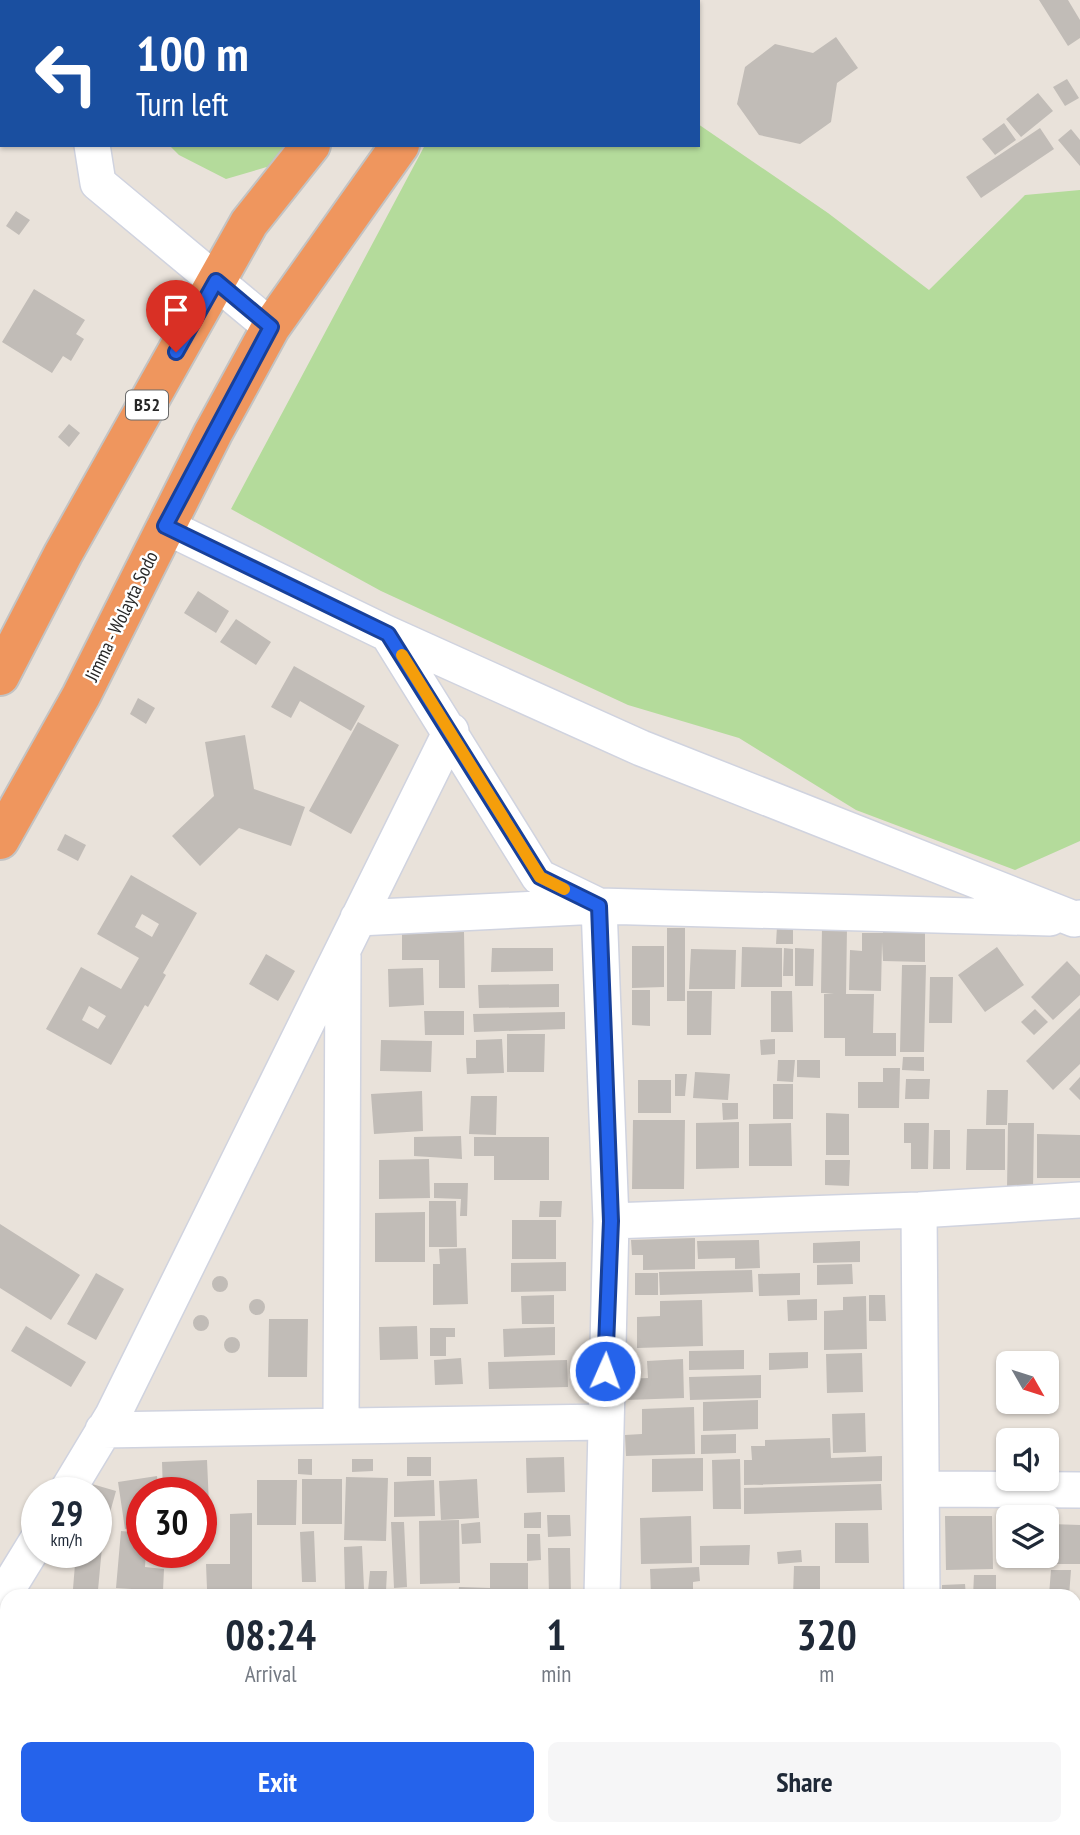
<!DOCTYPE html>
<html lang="en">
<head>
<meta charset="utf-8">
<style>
	:root { --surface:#fff; --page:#f6f6f7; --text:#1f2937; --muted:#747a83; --accent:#2563eb }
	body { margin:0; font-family:"PT Sans Narrow",sans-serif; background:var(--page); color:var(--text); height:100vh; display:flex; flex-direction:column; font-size:26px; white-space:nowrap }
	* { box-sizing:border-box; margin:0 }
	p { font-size:23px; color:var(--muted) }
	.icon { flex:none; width:38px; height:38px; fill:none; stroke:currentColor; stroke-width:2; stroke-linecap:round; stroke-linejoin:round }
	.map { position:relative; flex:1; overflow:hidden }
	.side { position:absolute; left:0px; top:1589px; width:1082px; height:247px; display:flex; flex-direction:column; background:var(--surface); border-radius:21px 21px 0 0; box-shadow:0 2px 5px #0004 }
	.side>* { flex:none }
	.top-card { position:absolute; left:0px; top:0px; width:700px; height:147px; box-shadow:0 2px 5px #0004; background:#1a4fa0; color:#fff; overflow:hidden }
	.needle { width:46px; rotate:129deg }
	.buttons { position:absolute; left:996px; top:1351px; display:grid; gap:14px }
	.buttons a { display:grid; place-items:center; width:63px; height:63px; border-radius:10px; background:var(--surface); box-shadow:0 2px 5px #0004; font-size:35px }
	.speed { position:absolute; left:21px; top:1477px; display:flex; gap:14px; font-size:35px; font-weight:700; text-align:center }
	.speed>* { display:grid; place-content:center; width:91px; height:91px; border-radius:50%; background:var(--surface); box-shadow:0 2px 5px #0004; line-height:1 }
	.speed small { font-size:18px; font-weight:400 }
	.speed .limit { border:10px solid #d22; background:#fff; color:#111 }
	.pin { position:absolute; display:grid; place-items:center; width:60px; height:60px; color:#fff; margin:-72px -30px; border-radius:50% 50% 50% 0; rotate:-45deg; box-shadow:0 0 7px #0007 }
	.pin .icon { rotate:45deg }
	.me { position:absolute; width:77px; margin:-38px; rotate:2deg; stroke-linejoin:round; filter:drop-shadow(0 0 5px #0008) }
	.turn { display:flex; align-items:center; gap:24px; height:147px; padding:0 21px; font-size:32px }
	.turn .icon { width:91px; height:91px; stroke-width:2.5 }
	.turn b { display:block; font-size:49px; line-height:60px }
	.eta { display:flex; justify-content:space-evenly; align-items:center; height:119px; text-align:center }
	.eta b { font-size:42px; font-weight:700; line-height:49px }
	.action { display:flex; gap:14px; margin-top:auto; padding:14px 21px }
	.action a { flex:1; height:80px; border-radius:10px; background:var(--accent); color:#fff; font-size:28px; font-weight:700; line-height:80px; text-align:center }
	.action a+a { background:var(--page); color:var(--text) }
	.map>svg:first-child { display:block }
</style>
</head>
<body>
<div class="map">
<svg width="1080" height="1835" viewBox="0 0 1080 1835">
	<rect width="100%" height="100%" fill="#e9e2da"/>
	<path fill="#b4db9b" d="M110 0H401L111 2Z
		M698 124 828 213 929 290 1025 195 1080 190V841L1015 870 856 810 739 738 628 705 381 591 231 509 425 145H698Z
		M169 145H290L270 166 226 179 179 155Z"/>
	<path fill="#c1bcb7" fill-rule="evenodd" d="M1039 0H1068L1080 20V38L1068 46Z
		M836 37 858 68 837 83 831 122 800 144 759 135 737 104 745 67 775 44 813 53Z
		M1067 79 1079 98 1065 106 1053 87Z
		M1038 93 1053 111 1021 137 1006 119Z
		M1004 123 1016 140 995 155 982 139Z
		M1040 128 1054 149 981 198 966 177Z
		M1071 129 1080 140V166L1058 140Z
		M16 211 30 220 19 235 6 226Z
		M34 289 85 320 76 334 84 339 71 361 63 356 52 373 2 342Z
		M69 424 80 433 69 447 58 437Z
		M198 591 229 611 216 633 184 613Z
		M236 619 271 642 256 665 220 642Z
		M294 666 365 706 351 731 300 701 291 718 271 707Z
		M138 698 155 708 146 724 130 714Z
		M358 722 399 745 351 834 309 811Z
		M245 735 254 789 305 807 291 846 239 828 200 866 172 836 214 796 205 742Z
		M65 834 86 845 78 861 57 850Z
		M131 875 197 913 163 973 166 975 148 1007 145 1005 111 1065 46 1029 81 967 121 989 139 958 97 934ZM142 914 159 924 152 937 135 927ZM89 1006 106 1016 98 1029 82 1020Z
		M777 926 793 927V944H776Z
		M822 927H847L846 994H874L873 1033H896V1056H845V1038H824V994L834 993H821Z
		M667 928H685V1001H667Z
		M883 929H925V962L883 961 882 942 881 991 849 990 850 950 862 951V933H883Z
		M464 932 465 988H439V960H402V934Z
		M632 946H664V987L632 988Z
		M742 947 782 948V987H741Z
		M997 947 1024 985 985 1012 958 975Z
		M492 948H553V971L491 972Z
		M784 948 793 949V976H783Z
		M795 948 814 949 813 986H795Z
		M691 949 736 950 735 989H689Z
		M266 954 295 971 278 1001 249 984Z
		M1067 961 1080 975V995L1053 1020 1031 997Z
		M902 965H926L924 1052H900Z
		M423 968 424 1005 389 1007 388 969Z
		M930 977H953L952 1023H929Z
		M559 984V1007L479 1008 478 985Z
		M632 990H650V1026L632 1025Z
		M687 991H712L711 1035H687Z
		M771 991H792L793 1032H771Z
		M1080 1008V1064L1053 1090 1026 1061Z
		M1035 1009 1048 1022 1034 1035 1021 1022Z
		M424 1011H464V1035H425Z
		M565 1012V1029L474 1032 473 1014Z
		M507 1034H545L544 1072H507Z
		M502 1039 504 1073 467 1074 466 1058H476V1040Z
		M775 1039V1054L761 1055 760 1040Z
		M381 1040 432 1041 431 1072 380 1071Z
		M903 1057H924V1071L902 1070Z
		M778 1060H795L793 1082 777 1081Z
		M797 1060H820V1078L797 1077Z
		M883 1068H900L899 1108H858V1082H883Z
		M695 1072 730 1074 728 1100 693 1098Z
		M675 1074H687L685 1096H675Z
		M1080 1077V1100L1069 1089Z
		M906 1079H930L929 1099H905Z
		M638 1080H671V1113H638Z
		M773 1084H793V1119H773Z
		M987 1090H1008L1007 1125H986Z
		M422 1091 423 1131 374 1134 371 1094Z
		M471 1096H497L496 1135 469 1134Z
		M722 1103H738V1119L723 1120Z
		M826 1113 849 1114V1155H826Z
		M633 1120H685L684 1189H632Z
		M739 1122V1168L696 1169V1123Z
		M791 1123 792 1166H749V1124Z
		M904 1123H929L928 1169H911V1143H904Z
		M1008 1123H1034L1033 1190 1007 1189Z
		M967 1129H1005V1170H966Z
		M934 1130H950V1169H933Z
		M1037 1134 1080 1135V1178H1037Z
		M461 1136 462 1159 414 1156V1137Z
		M474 1137H549V1180H494V1156H474Z
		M429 1159 430 1198 379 1199V1160Z
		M825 1160H850L849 1186 825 1185Z
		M434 1183H468L467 1216H460L461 1199 434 1198Z
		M429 1201H456L457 1247H429Z
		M540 1201H562L561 1217H539Z
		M425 1212V1262H375V1213Z
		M512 1220H556V1259H512Z
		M0 1224 80 1275 51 1320 0 1288Z
		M695 1238V1269L643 1270V1255H632L631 1240Z
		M759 1240 760 1268 735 1269V1258L698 1259 697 1241Z
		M860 1241V1262L813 1263V1243Z
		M466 1248 468 1304 433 1305V1264H440L439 1249Z
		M566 1262V1291L511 1292V1263Z
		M852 1264 853 1284 817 1285V1265Z
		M752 1270 753 1292 660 1295 659 1272Z
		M96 1273 124 1289 96 1340 67 1324Z
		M635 1273H658V1295H635Z
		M800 1273V1295L759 1296 758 1274Z
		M212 1284a8 8 0 1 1 16 0a8 8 0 1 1-16 0Z
		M554 1295V1324H522L521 1296Z
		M869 1295H885L886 1321H869Z
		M866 1296 867 1349 824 1350V1311L843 1310V1297Z
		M249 1307a8 8 0 1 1 16 0a8 8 0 1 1-16 0Z
		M817 1299V1320L788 1321 787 1300Z
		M702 1300 703 1346 637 1348V1317L660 1316V1301Z
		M193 1323a8 8 0 1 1 16 0a8 8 0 1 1-16 0Z
		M269 1319H308L307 1377H268Z
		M26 1326 86 1362 71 1387 11 1351Z
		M417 1326 418 1359 380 1360 379 1327Z
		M555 1327V1355L504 1357 503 1329Z
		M430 1328H455V1337H446V1356H430Z
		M224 1345a8 8 0 1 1 16 0a8 8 0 1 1-16 0Z
		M744 1350V1369L689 1370V1351Z
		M808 1352V1368L769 1370V1353Z
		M862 1353 863 1392 827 1393 826 1354Z
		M461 1358 463 1384 435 1385 434 1360Z
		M683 1359 684 1398 626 1400 625 1379 648 1378 647 1361Z
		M567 1360 568 1387 489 1389 488 1362Z
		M761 1375V1398L690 1400 689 1377Z
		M758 1400V1429L703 1431V1402Z
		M694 1407 695 1454 626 1456 625 1435 642 1434V1409Z
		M865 1413 866 1452 833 1453 832 1414Z
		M736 1434V1453L701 1454V1435Z
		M830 1438 831 1458 882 1456V1481L744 1485V1460H752L751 1446H765V1440Z
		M407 1457H431V1476H407Z
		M564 1457 565 1492 527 1493 526 1458Z
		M703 1458V1491L652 1492V1459Z
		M298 1459H312V1475L298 1474Z
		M352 1459H373V1471L352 1472Z
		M740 1459 741 1509H713L712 1460Z
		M207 1460 210 1528H201V1493H163L162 1462Z
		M157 1476 159 1493H142V1526L125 1529 118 1482Z
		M346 1477 388 1478 386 1541 344 1540Z
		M302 1479H342V1524H302Z
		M477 1479 479 1518 441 1520 439 1481Z
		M257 1480H297L296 1525H257Z
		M434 1480 435 1516 394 1517V1482Z
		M92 1484 116 1491 106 1527 96 1524V1493H89Z
		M881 1484 882 1510 744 1514V1488Z
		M541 1512V1528H524V1513Z
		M252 1513V1589H207L206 1564H230V1514Z
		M547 1515H570L571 1536 548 1537Z
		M691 1516 692 1563 641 1564 640 1518Z
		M945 1516H992L993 1569 946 1570Z
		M459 1520 460 1583 420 1584 419 1521Z
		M391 1522H404L407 1587 394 1588Z
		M480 1522 481 1543 462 1544 461 1524Z
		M835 1523H868L869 1563H835Z
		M1051 1524 1080 1525V1564H1051Z
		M121 1531 142 1533V1552H146L145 1567 164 1569 163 1591 116 1588Z
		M314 1531 316 1582H302L300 1532Z
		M527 1534H540L541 1560 527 1561Z
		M750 1545 749 1565H700V1546Z
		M96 1546 102 1547 98 1590 73 1589 76 1552H96Z
		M362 1546 364 1589 345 1591 344 1547Z
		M548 1548H570L571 1596H549Z
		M801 1550 802 1562 778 1564 777 1552Z
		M490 1563H528V1596H458L459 1587 490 1588Z
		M794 1566H820V1596H793Z
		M699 1567 700 1581 693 1582V1596H651L650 1569Z
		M1051 1570H1071L1069 1596 1049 1595Z
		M370 1571H387L386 1591H368Z
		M974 1575H996V1596H973Z
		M965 1584 966 1596H942V1585Z
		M300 1592H340V1596H300Z
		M4 1647H7V1674L0 1672Z
		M1074 1672H1080V1710H1074Z
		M1074 1785H1080L1079 1833 1068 1832V1829H1074Z
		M7 1798V1823H0V1799Z
		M6 1829H33V1835H7Z
		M146 1829H170V1835H146Z
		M261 1829 262 1835H238V1830Z
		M280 1829H302V1835H281Z
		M441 1829H469V1835H441Z
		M547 1829H574V1835H547Z
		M870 1829H897L898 1835H871Z
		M945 1829H967V1835H945Z
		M1002 1829H1031V1835H1002Z
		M1035 1829H1056V1835H1035Z"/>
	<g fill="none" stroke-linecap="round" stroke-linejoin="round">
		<defs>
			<path id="street" d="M66 0 67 2
				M92 145 98 183 271 327
				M165 526 388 634 641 748 1074 919 1080 918
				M388 634 539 877 599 906 1050 918
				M358 918 599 906 611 1221 602 1596
				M919 1210 922 1596
				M611 1221 919 1210 1080 1200
				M341 1425 343 956
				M103 1430 604 1422
				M923 1489 1080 1490
				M66 1493 113 1415 451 731
				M0 1601 37 1541
				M1074 1757H1080
				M0 1759H7
				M600 1829V1835
				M920 1835V1829"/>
			<path id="highway" d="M425 2 426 0
				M503 2 504 0
				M0 676 63 554 249 223 311 145
				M0 840 81 696 213 433 271 327 400 145"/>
		</defs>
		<use href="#street" stroke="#d0d3df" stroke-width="38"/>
		<use href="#highway" stroke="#c3c3c3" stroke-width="42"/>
		<use href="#street" stroke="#fff" stroke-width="35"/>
		<use href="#highway" stroke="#ef965e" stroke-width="38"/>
	</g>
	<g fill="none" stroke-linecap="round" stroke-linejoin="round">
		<defs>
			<path id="route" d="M176 352 216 281 271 327 165 526 388 634 540 877 599 906 611 1221 605 1371"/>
		</defs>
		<use href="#route" stroke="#184099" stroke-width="18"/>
		<use href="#route" stroke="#2563eb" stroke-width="12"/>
		<path stroke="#f59e0b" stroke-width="12" d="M402 655 540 877 564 889"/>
	</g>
	<g text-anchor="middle" stroke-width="5" stroke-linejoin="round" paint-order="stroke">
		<rect fill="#fff" stroke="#686868" stroke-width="2" x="126" y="390.5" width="42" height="29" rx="5"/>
		<g font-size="18" font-weight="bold" fill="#272727">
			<text x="147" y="411">B52</text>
		</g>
		<g font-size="19" fill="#272727" stroke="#fff">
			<text transform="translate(121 616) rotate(-64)" y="7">Jimma - Wolayta Sodo</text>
		</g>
	</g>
</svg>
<div class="buttons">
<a><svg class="needle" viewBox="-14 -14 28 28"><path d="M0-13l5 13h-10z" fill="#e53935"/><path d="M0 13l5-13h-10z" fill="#747a83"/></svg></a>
<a><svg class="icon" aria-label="sound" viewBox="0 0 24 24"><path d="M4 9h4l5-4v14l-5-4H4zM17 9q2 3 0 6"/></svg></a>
<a><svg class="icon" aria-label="layers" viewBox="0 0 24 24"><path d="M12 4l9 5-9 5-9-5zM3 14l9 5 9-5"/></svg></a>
</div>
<div class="speed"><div>29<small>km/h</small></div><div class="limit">30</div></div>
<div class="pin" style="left:176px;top:352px;background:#d93025"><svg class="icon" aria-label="arrive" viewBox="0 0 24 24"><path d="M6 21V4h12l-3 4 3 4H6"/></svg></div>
<svg class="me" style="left:605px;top:1371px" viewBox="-20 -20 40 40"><circle r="17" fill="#2563eb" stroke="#fff" stroke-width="3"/><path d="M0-11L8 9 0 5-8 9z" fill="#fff"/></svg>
<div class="top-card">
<div class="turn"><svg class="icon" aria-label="left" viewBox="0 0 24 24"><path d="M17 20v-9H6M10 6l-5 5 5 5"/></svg><div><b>100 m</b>Turn left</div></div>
</div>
<section class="side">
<div class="eta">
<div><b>08:24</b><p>Arrival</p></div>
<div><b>1</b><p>min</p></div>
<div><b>320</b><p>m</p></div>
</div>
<div class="action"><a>Exit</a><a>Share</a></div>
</section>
</div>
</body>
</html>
